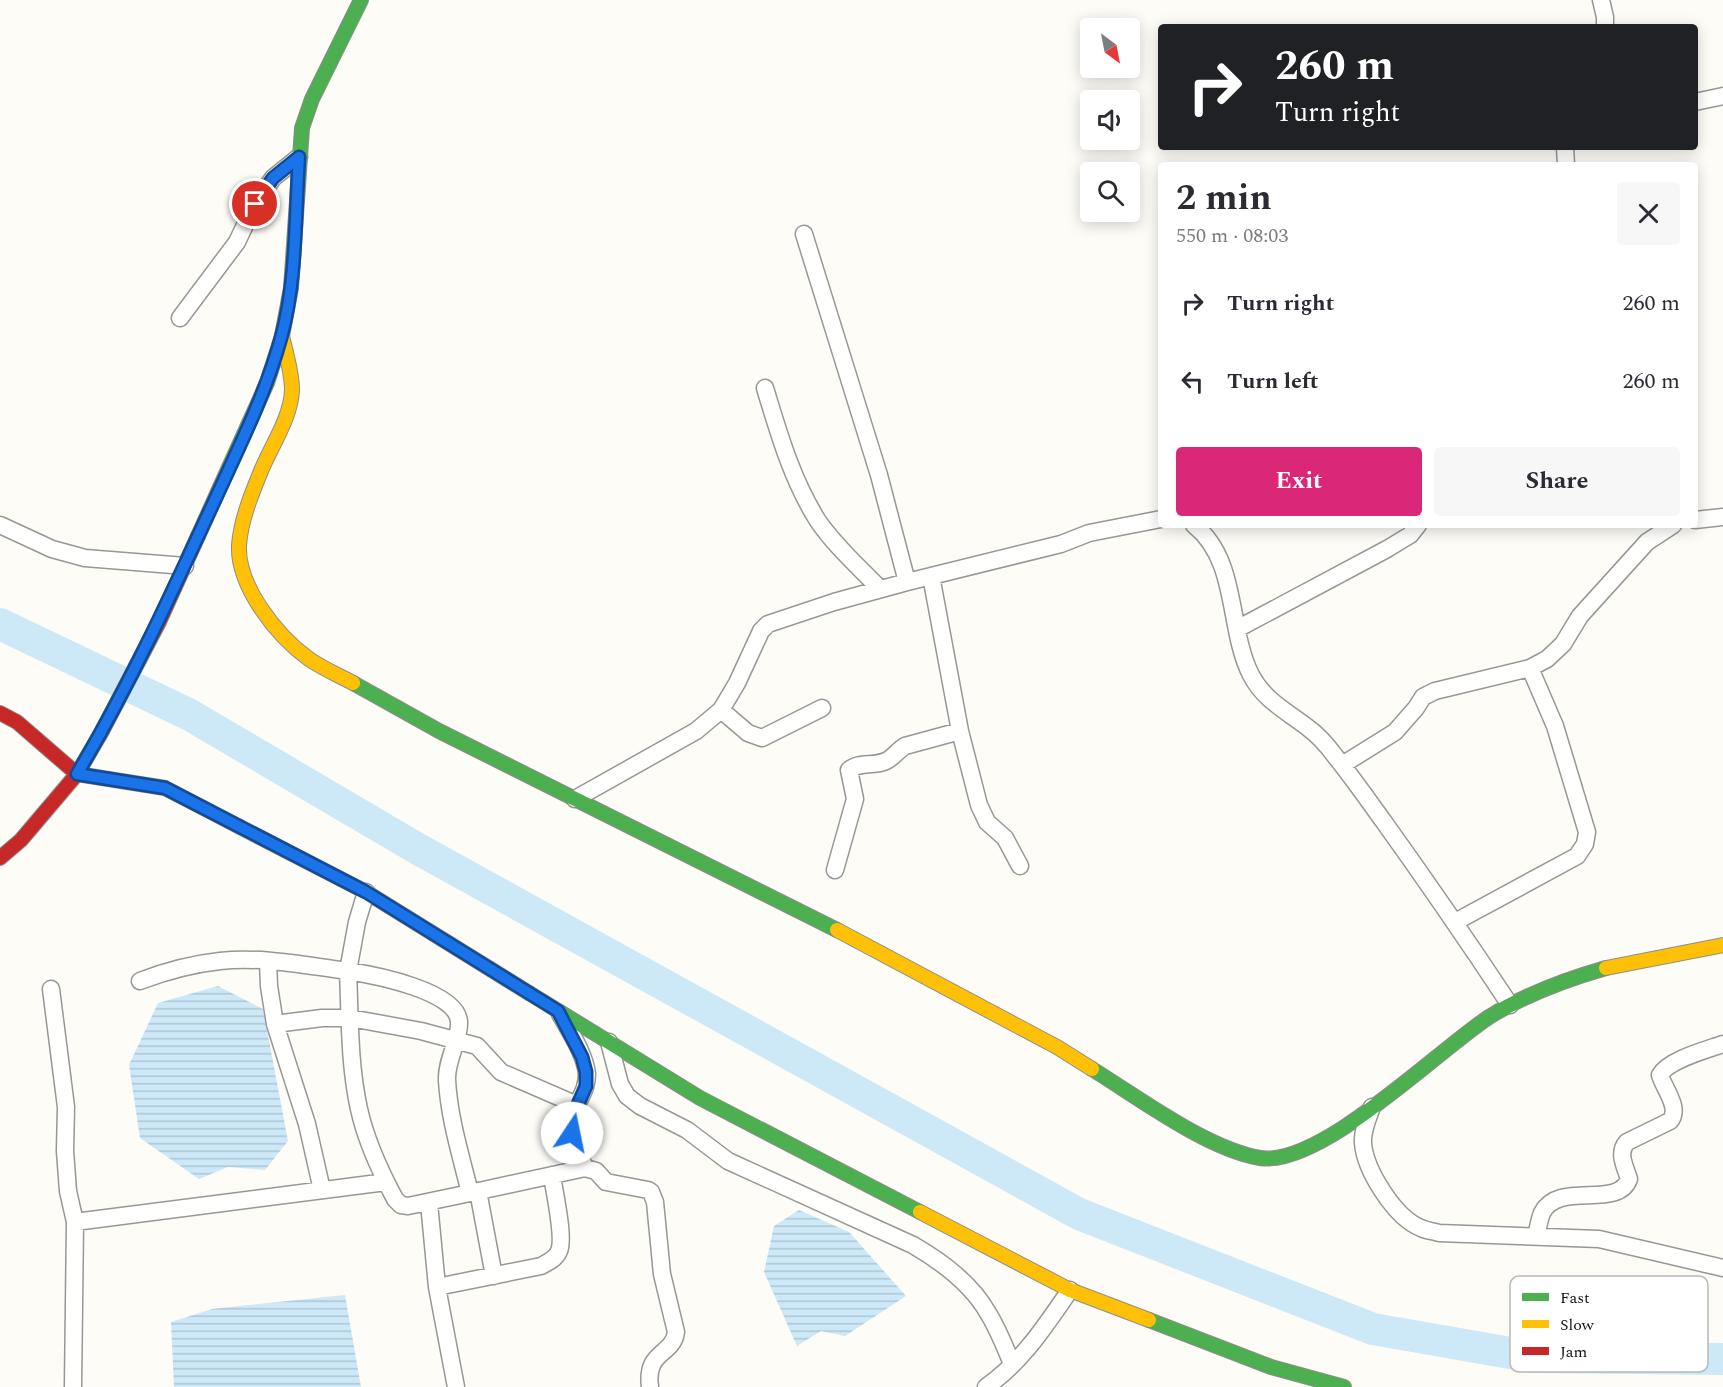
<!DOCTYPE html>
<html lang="en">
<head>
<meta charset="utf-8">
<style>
	:root { --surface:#fff; --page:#f7f7f7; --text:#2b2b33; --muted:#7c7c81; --accent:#db2777 }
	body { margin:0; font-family:Spectral,serif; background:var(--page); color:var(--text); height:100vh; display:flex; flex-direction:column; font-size:22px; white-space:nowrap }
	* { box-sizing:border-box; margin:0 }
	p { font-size:20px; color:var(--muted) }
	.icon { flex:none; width:33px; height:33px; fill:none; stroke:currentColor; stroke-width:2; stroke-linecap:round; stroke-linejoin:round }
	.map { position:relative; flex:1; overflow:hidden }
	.details { position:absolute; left:1158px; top:162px; width:540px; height:366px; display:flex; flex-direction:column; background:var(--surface); border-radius:6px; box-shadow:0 3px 15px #0003 }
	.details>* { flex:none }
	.hud { position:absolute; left:1158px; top:24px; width:540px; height:126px; border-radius:6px; box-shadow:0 3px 15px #0003; background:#202124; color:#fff; overflow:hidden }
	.needle { width:39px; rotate:148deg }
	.buttons { position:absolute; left:1080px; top:18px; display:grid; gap:12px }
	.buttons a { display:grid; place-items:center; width:60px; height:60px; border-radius:6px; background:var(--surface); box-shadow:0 3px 15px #0003; font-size:30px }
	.pin { position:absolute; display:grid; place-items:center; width:51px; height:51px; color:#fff; margin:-26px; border:3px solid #fff; border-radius:50%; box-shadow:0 2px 6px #0007 }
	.me { position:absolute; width:66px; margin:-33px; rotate:11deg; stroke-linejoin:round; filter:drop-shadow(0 0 4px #0008) }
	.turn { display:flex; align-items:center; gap:21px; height:126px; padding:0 18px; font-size:27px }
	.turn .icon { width:78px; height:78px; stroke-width:2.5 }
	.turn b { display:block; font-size:42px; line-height:51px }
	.round { display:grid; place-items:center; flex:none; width:63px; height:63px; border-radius:6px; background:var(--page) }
	.overview { display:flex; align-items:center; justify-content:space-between; height:102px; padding:0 18px }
	h1 { font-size:36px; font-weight:700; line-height:45px }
	.action { display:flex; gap:12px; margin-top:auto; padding:12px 18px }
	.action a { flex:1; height:69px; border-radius:6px; background:var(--accent); color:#fff; font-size:24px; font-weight:700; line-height:69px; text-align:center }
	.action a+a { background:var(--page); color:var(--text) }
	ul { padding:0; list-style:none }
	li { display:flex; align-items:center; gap:18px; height:78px; padding:0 18px }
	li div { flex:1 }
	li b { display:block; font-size:22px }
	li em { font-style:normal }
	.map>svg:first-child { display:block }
</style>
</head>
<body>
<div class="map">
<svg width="1723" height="1387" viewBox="0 0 1723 1387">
	<defs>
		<pattern id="water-rules" width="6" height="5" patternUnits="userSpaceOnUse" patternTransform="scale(1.5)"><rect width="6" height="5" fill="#cde8f7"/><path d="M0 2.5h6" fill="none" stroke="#afc6d3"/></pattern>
	</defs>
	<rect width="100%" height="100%" fill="#fdfcf7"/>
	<path fill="url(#water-rules)" d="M218 986 263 1009 288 1141 265 1170 228 1167 199 1179 140 1138 129 1065 158 1003Z
		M799 1210 849 1232 906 1296 845 1336 821 1331 797 1346 764 1272 774 1226Z
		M345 1295 361 1387H174L171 1322 212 1309Z"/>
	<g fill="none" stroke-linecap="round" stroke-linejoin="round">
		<path stroke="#cde8f7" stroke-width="32" d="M0 624 190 715 418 849 1079 1214 1373 1329 1533 1357 1723 1359"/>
		<defs>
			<path id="street" d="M1601 0 1605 17V27
				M1695 102 1723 96
				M1565 147 1566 165
				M804 234 879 475 907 582
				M180 318 237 242 255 204 273 178 299 157
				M765 388C779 434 792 480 818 521 835 546 859 567 880 589
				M1695 520 1723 517
				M0 525 52 549 85 558 185 566
				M1194 525C1239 561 1227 628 1251 675 1264 700 1285 710 1307 727 1318 735 1327 745 1335 756 1352 777 1368 800 1384 822 1427 882 1469 943 1510 1005
				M931 576 960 731 979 805 987 822 1005 838 1020 866
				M1237 629 1387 549 1410 535 1418 525
				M721 710 748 733 762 738 822 708
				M1342 765 1395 732 1416 708 1423 697 1435 691 1530 668 1547 659 1563 644 1580 616 1647 542 1673 525
				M575 799 696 731 721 710 737 683 761 631 768 624 834 602 907 582 1061 544 1089 533 1161 519
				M835 870 855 799 849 770C860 761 873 767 886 761 893 758 898 750 905 746L960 731
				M1455 922 1577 856 1585 844 1587 832 1555 726 1530 668
				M268 961 269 986 275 1024 307 1124 322 1190
				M140 981C166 971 192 964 220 961 262 956 307 966 348 971 350 1017 349 1064 359 1109 366 1141 380 1171 395 1199L401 1205 408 1206 470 1193C461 1156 449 1118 447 1080 446 1060 460 1040 459 1022 458 991 374 975 348 971L357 922 366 892
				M51 989 66 1107 65 1151 68 1191 75 1222 73 1387
				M560 1014C570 1032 585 1054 587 1074 587 1087 582 1094 577 1105 567 1128 576 1147 585 1168
				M275 1024 322 1018H350L421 1031 477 1046 501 1072 577 1105
				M609 1042 620 1084 627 1096 640 1106 687 1130 728 1161 913 1245C942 1262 971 1283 988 1313 998 1329 1005 1347 1012 1364
				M1372 1107C1368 1118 1362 1131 1363 1143 1365 1170 1395 1218 1421 1228 1427 1231 1433 1231 1439 1233L1599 1239 1723 1268
				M478 1191 494 1276
				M470 1193 585 1168 596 1171 606 1182 648 1190 651 1192 655 1202 662 1274 676 1332C673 1356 645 1350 650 1387
				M429 1203 437 1287 456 1387
				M75 1222 386 1182
				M1536 1236C1538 1229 1539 1220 1542 1213 1558 1180 1618 1210 1629 1179 1625 1166 1617 1153 1627 1142L1670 1121C1681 1108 1664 1089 1660 1075 1668 1060 1706 1050 1723 1044
				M437 1287 541 1266C548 1262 556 1259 559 1251 565 1238 554 1191 552 1175
				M986 1387C1022 1362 1046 1325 1070 1290"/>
			<path id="fast" d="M198 536 267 383 282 336 291 288 302 128 312 99 361 0
				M353 683 439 731 837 930
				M529 993 700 1098 920 1212
				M1092 1069C1139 1098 1207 1149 1260 1158 1321 1167 1437 1051 1489 1017 1526 994 1564 980 1606 968
				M1149 1320 1271 1367 1344 1387"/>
			<path id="slow" d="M282 336C286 354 292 372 292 390 291 418 271 446 261 471 251 495 241 520 239 545 237 586 277 636 309 659 322 668 338 675 353 683
				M240 827 366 892 529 993
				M837 930 1057 1047 1092 1069
				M1606 968 1723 945
				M920 1212 1070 1290 1149 1320"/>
			<path id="jam" d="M0 713 17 722 77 774 165 788 240 827
				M0 858 21 840 77 774 101 733 159 622 198 536"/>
		</defs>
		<use href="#street" stroke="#979795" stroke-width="19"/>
		<use href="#fast" stroke="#8e8d8b" stroke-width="16"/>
		<use href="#slow" stroke="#8e8d8b" stroke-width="16"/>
		<use href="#jam" stroke="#8e8d8b" stroke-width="16"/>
		<use href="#street" stroke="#fffffe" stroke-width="16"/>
		<use href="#fast" stroke="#4caf50" stroke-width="14"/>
		<use href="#slow" stroke="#ffc107" stroke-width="14"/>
		<use href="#jam" stroke="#c62828" stroke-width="14"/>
	</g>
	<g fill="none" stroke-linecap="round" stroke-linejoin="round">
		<defs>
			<path id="route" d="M255 204 273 178 299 157C295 216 297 280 281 338 265 396 237 451 212 506 170 597 128 688 77 774L165 788 366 892 558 1011 582 1057 586 1072V1086L572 1118V1133"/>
		</defs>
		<use href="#route" stroke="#114b97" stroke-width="15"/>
		<use href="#route" stroke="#1a73e8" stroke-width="10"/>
	</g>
	<rect x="1510" y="1276" width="198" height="96" rx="9" fill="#fff" stroke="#b8b8b8" stroke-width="1.5"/>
	<rect x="1522" y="1293" width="27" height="8" fill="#4caf50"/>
	<rect x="1522" y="1320" width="27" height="8" fill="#ffc107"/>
	<rect x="1522" y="1347" width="27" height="8" fill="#c62828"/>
	<g font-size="16" fill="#111">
		<text x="1560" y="1303">Fast</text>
		<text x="1560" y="1330">Slow</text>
		<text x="1560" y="1357">Jam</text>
	</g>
</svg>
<div class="buttons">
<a><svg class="needle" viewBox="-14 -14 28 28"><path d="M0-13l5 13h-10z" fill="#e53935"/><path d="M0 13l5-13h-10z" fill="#7c7c81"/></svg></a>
<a><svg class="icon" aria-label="sound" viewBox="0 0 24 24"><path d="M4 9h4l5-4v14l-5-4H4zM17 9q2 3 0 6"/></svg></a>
<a><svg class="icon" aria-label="search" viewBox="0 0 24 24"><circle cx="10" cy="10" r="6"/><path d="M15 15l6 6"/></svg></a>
</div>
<div class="pin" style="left:255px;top:204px;background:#d93025"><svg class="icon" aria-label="arrive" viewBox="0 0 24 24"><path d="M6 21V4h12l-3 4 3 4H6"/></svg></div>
<svg class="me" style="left:572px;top:1133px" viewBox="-20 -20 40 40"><circle r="19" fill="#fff"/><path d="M0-13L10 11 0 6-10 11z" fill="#1a73e8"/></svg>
<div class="hud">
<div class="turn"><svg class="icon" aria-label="right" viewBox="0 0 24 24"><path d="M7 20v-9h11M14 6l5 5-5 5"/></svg><div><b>260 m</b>Turn right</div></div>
</div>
<section class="details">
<div class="overview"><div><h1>2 min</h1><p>550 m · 08:03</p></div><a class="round"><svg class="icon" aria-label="close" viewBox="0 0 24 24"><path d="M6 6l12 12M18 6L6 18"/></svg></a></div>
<ul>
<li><svg class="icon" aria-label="right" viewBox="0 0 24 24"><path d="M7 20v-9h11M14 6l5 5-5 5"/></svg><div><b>Turn right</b></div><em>260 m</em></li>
<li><svg class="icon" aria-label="left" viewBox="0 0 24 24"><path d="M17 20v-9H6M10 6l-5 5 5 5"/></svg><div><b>Turn left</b></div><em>260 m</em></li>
</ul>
<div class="action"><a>Exit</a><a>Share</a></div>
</section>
</div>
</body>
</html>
